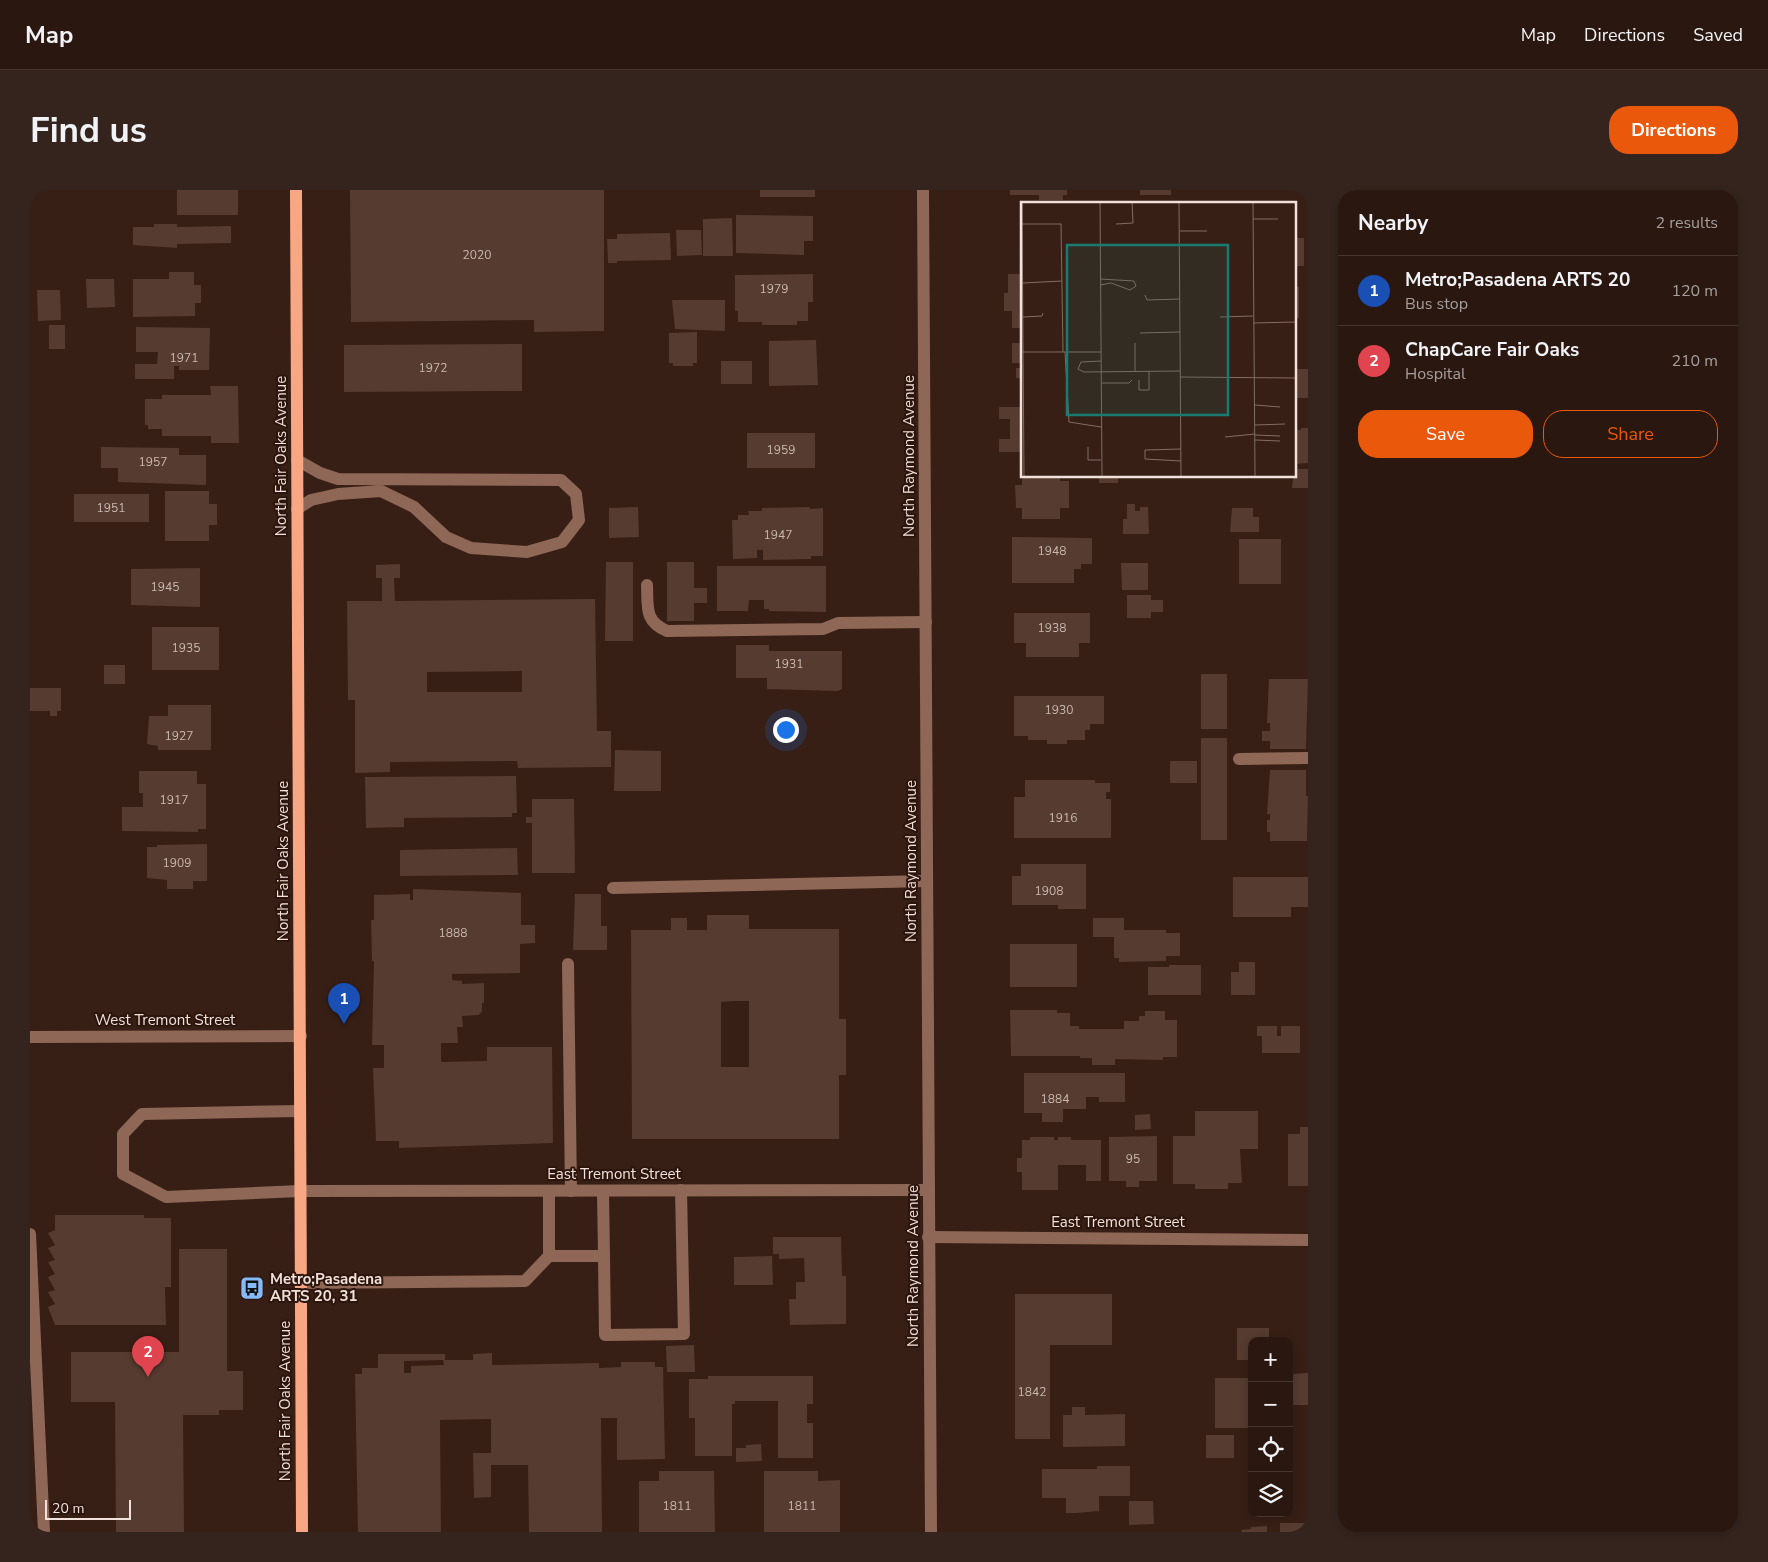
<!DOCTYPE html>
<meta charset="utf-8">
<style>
body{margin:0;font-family:"Nunito Sans",sans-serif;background:#35241e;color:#f1f3f6}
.controls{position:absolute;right:15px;bottom:15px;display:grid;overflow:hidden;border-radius:10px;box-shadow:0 2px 8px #0003}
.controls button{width:45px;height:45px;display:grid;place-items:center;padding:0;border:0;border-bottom:1px solid #453630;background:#291710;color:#f1f3f6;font:25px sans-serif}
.scale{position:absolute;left:15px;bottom:12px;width:86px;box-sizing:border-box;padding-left:5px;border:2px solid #f1e1da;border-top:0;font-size:14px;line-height:18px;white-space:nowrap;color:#f1e1da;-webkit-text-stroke:4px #2c150c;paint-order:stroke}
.you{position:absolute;left:755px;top:539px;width:18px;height:18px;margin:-12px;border:4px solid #fff;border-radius:50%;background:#1a73e8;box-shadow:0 0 0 8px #1a73e833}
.badge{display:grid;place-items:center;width:32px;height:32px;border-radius:50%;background:#ea580c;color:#fff;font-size:16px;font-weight:700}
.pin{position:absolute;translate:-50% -41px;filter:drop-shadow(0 1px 2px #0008)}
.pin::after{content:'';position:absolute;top:26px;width:18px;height:15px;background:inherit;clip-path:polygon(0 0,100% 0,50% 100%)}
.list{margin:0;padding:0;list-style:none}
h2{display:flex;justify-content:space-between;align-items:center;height:65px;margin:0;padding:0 20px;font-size:21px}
h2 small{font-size:16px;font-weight:400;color:#a59f9f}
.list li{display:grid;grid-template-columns:32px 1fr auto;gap:15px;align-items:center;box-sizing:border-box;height:70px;padding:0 20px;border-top:1px solid #453630}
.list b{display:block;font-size:19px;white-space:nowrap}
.list p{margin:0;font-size:16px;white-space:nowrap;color:#a59f9f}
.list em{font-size:16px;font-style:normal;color:#a59f9f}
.actions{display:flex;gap:10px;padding:15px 20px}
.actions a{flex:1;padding:11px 0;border:1px solid #ea580c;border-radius:20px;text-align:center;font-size:18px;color:#ea580c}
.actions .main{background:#ea580c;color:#fff}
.icon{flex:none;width:28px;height:28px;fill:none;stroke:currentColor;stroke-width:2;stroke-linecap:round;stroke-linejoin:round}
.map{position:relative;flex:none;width:1278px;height:1342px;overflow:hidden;border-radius:20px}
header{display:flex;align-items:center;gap:30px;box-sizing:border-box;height:70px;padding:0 25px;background:#291710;border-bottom:1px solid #453630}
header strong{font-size:24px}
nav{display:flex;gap:28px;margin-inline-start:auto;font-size:18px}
.intro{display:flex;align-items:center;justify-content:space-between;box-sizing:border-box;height:120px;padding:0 30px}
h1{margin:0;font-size:35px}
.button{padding:12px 22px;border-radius:20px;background:#ea580c;color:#fff;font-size:18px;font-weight:700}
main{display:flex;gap:30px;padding:0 30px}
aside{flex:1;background:#291710;border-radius:20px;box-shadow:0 2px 8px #0003}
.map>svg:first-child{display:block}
.building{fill:#553b30;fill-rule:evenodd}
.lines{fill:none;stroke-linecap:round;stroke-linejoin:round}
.minor{stroke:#8e6756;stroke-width:12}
.major{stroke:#f8a785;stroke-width:12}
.labels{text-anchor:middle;stroke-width:4;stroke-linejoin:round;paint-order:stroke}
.number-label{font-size:12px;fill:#cab8b0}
.street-label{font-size:15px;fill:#f1e1da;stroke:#2c150c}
.poi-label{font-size:15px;font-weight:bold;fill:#f1e1da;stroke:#2c150c;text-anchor:start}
.inset-road{fill:none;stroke:#816d64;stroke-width:1}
.view{fill:#1a7b73;fill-opacity:0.15;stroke:#1a7b73;stroke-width:2.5}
.inset-edge{fill:none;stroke:#f1e1da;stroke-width:2.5}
</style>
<header>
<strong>Map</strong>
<nav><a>Map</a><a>Directions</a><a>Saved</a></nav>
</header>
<div class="intro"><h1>Find us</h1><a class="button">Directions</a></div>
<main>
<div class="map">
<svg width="1278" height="1342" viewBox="0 0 1278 1342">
<rect width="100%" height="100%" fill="#371f15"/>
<g class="building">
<rect x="147" y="0" width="61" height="25"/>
<polygon points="320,0 574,0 574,141 504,142 504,130 321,132"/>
<rect x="730" y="0" width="55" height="7"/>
<polygon points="980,0 1037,0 1037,5 1033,5 1033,10 1009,10 1009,5 980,5"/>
<rect x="1110" y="0" width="31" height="5"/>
<polygon points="706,25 783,26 783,51 774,51 774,65 706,63"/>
<polygon points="702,28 703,66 673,66 673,29"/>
<polygon points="124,34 147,34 147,37 201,36 201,53 147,54 147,58 103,55 103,37 124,37"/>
<polygon points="646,40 671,40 672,65 647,66"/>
<polygon points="640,43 641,70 587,71 587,73 578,73 577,49 587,49 587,44"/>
<rect x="1264" y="48" width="10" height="28"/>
<polygon points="139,82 164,82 164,95 171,95 171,113 165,113 165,126 103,127 103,89 139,89"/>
<polygon points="783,84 783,112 778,112 778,131 767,131 767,135 732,135 732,132 708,132 708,121 705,121 705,85"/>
<polygon points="978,84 992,84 992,138 982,138 982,121 974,121 974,103 978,103"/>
<polygon points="56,89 84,89 85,117 57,118"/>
<rect x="1264" y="97" width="5" height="31"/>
<polygon points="7,100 30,100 31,130 8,131"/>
<polygon points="642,110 695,110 695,141 645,139"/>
<rect x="19" y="135" width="16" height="24"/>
<polygon points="106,137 180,138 179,180 149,180 149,176 144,176 144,189 105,189 105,174 127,174 128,162 106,162"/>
<polygon points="667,142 667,173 663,173 663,176 643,176 643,173 639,173 639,143"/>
<polygon points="786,150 788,195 739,196 739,151"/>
<polygon points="982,153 992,153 992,197 990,197 990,188 986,188 986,178 990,178 990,173 982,173"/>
<polygon points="492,154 492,201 314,202 314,155"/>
<rect x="691" y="171" width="31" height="23"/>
<rect x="1264" y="179" width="14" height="29"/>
<polygon points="180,196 208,196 209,253 181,253 181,246 132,246 132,239 118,239 118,235 115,235 115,209 132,209 132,205 181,205"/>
<polygon points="969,217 992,217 992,262 969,262 969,249 980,249 980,229 969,229"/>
<polygon points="1271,238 1278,238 1278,273 1264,274 1264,240 1271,240"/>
<rect x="717" y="243" width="68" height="35"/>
<polygon points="71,257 149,258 149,265 176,265 176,295 88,292 88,278 71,278"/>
<polygon points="1264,279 1278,279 1278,298 1262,298"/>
<polygon points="992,286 1030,286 1030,291 1039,291 1039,318 1030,318 1030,329 992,329 992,318 986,318 985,295 992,295"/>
<rect x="1069" y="286" width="19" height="7"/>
<polygon points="135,301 179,301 179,314 187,314 187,335 179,335 179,351 135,351"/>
<rect x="44" y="304" width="75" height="28"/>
<polygon points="1097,314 1105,314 1105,321 1110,321 1110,317 1118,317 1119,344 1093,344 1093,329 1097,329"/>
<polygon points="608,317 609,347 579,348 579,318"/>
<polygon points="780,317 780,319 793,318 793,366 781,366 781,369 733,370 733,360 727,360 727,368 703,369 702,330 708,330 708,325 719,325 718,321 732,321 732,318"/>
<polygon points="1202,318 1223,318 1223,327 1229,327 1229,342 1200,342"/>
<polygon points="982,347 1062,348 1062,374 1051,374 1051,379 1044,379 1044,393 982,393"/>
<rect x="1209" y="349" width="42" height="45"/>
<polygon points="576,372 603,372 603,451 575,451"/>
<polygon points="637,372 664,372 664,398 677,398 677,413 664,413 664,431 637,431"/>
<polygon points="1091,373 1118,373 1118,400 1092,400"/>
<path d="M 370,374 L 370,388 L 364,388 L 365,411 L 565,409 L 567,541 L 581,541 L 581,577 L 488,578 L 487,571 L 360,572 L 360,582 L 325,583 L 325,510 L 318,510 L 317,411 L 352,411 L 352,388 L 346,388 L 346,375 ZM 492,481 L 492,502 L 397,502 L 397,482 Z"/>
<polygon points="687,376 796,376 796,422 739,421 739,419 734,419 734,410 719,410 718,421 687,421"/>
<polygon points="170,378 170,417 101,415 101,379"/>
<polygon points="1097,405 1121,405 1121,410 1133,410 1133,422 1121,422 1121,428 1097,428"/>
<polygon points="984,423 1060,423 1060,453 1049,453 1049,467 996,467 996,453 984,453"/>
<rect x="122" y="437" width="67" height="43"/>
<polygon points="706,455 739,455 739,461 812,461 812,499 808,501 737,499 737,488 706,488"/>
<rect x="74" y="475" width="21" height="19"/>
<rect x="1171" y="484" width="26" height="55"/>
<polygon points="1239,489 1278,489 1276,559 1240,559 1240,551 1232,551 1232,541 1240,541 1240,533 1237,533"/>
<polygon points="0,498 31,498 31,521 27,521 27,526 20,526 20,521 0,521"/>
<polygon points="984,506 1074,506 1074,534 1060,534 1060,540 1055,540 1055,550 1037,550 1037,554 1017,554 1017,550 998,550 998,546 984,546"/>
<polygon points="138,515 181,515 181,560 128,560 128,556 117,554 119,526 138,526"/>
<rect x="1171" y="548" width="26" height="102"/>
<polygon points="585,560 631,561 631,601 584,601"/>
<rect x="1140" y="571" width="27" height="22"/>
<polygon points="1240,580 1276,580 1276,606 1278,606 1277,651 1240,651 1240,642 1237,642 1237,630 1240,630 1240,624 1237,624"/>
<polygon points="109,581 167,581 167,594 176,594 176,639 168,639 168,642 92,641 92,617 113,617 113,603 109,603"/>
<polygon points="486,586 487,623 482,623 482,627 374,628 374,637 336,638 335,587"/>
<polygon points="995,590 1065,590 1065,593 1080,593 1080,602 1076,602 1076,609 1081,609 1081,648 984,648 984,607 995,607"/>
<polygon points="502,609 544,609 545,683 502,683 502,633 496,633 496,627 502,627"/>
<polygon points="177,654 177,691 163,691 163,699 137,699 137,690 117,688 117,657 127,657 127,655"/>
<polygon points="487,658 488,685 370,686 370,660"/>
<polygon points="991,674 1056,674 1056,719 1028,719 1028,715 982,715 982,686 991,686"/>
<polygon points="1203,687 1278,687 1278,717 1261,717 1261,727 1203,727"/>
<polygon points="383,699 491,703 491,735 505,735 505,753 490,754 490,783 422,784 422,790 432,791 432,794 454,793 454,813 452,813 452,821 449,825 432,826 433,837 427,837 428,853 411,853 411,872 457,871 457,857 522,857 523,953 369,958 369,951 346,951 343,878 354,878 354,855 342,855 344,771 342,771 341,730 344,730 344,705 380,704 380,710 383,710"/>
<polygon points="545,704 571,704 571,736 577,736 577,760 543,760"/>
<path d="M 677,725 L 719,725 L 719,739 L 809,739 L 809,829 L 816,829 L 816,885 L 809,885 L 809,949 L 602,949 L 601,740 L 641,740 L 641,728 L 657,728 L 657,740 L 677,740 ZM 703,811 L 719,811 L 719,877 L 691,877 L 691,812 Z"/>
<polygon points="1063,728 1094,728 1094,740 1136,740 1136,743 1150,743 1150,766 1136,766 1136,771 1089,772 1089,768 1084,768 1084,747 1063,747"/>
<rect x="980" y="754" width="67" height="43"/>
<polygon points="1209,772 1225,772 1225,805 1201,805 1201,782 1209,782"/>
<polygon points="1139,775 1171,775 1171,805 1118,805 1118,777 1139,777"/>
<polygon points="980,820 1027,820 1027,823 1040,823 1040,836 1049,836 1049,839 1094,839 1094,831 1109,831 1109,826 1115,826 1115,821 1135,821 1135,830 1147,830 1147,867 1133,867 1133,870 1085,869 1085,875 1062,875 1062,868 1050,868 1050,866 981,866"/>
<polygon points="1227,836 1247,836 1247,846 1251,846 1251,836 1270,836 1270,863 1232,863 1232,846 1227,846"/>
<polygon points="994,883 1095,883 1095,912 1069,912 1069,907 1056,907 1056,919 1033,919 1033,932 1012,932 1012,923 994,923"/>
<polygon points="1165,921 1228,921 1228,959 1210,959 1212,993 1198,993 1198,999 1165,999 1165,994 1143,994 1143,946 1165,946"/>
<polygon points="1120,924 1121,939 1105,940 1105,925"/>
<polygon points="1270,937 1278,937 1278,996 1258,996 1258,944 1270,944"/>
<polygon points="1127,946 1127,991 1109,991 1109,997 1096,997 1096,991 1079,991 1079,947"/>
<polygon points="1000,947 1024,947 1024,950 1028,950 1028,947 1041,947 1041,950 1071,950 1071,991 1056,991 1056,975 1028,975 1028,1000 992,1000 992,982 987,982 987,968 992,968 992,950 1000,950"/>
<polygon points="25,1025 114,1025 114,1028 141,1028 141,1097 135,1097 136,1135 25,1135 18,1117 25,1114 18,1102 25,1100 18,1087 25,1084 18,1072 25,1070 18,1058 25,1055 18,1043 25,1040"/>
<polygon points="743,1047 811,1047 812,1086 816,1086 816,1134 760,1135 759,1109 766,1109 766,1092 775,1092 774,1068 749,1069 749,1064 743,1064"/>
<polygon points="149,1059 197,1059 197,1181 213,1181 213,1220 189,1220 189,1225 153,1225 154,1342 86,1342 85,1212 41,1212 41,1162 149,1162"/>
<polygon points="742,1066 743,1095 704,1095 704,1067"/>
<polygon points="985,1104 1082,1104 1082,1155 1020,1155 1020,1249 985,1249"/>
<polygon points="1207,1138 1239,1138 1239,1151 1222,1151 1222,1170 1207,1170"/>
<polygon points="664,1155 665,1182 637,1182 636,1156"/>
<path d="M 462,1163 L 462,1175 L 569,1173 L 569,1178 L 591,1177 L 591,1172 L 625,1172 L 625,1177 L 633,1177 L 635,1269 L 587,1270 L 587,1228 L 571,1228 L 572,1342 L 499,1342 L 498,1275 L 461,1275 L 461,1307 L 444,1308 L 443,1263 L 461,1263 L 461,1229 L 410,1230 L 411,1342 L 328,1342 L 325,1184 L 332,1184 L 332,1178 L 348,1178 L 348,1164 L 415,1164 L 415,1170 L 443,1170 L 443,1164 ZM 413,1170 L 414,1175 L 381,1176 L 381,1183 L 374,1183 L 374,1171 Z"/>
<polygon points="1278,1183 1278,1215 1262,1215 1262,1184"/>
<polygon points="678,1186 783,1186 783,1214 777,1214 777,1233 783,1233 783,1268 748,1268 748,1211 705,1211 705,1214 702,1214 702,1266 665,1266 665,1228 659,1228 659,1189 678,1189"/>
<rect x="1185" y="1188" width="37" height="50"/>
<polygon points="1042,1217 1055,1217 1055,1225 1095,1224 1095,1256 1033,1257 1033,1225 1042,1225"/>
<rect x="1176" y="1245" width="28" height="23"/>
<polygon points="731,1254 732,1271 706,1272 706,1258 716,1258 716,1255"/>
<polygon points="1067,1276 1100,1276 1100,1306 1069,1306 1069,1321 1046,1323 1036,1323 1036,1308 1012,1308 1012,1279 1067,1279"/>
<polygon points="629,1281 684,1281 685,1342 609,1342 609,1291 629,1291"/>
<polygon points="734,1281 788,1281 788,1291 810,1290 810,1342 734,1342"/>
<polygon points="1099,1311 1123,1311 1124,1334 1099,1335"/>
<rect x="1250" y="1333" width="28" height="9"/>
<polygon points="1237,1336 1237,1342 1212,1342 1211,1340 1221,1339 1221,1337"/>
</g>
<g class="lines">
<g class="minor">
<polyline points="893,0 901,1342"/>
<polyline points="267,270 290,283 308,289 531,290 546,304 549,330 532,352 497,362 441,358 416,347 384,317 351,301 308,304 281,310 267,319"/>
<path d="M 617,395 C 618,417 614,431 637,441 L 793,439 L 808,433 L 896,432"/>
<polyline points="1209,569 1278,568"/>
<polyline points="583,698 897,691"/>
<polyline points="538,774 541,1001"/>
<polyline points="0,847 271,846"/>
<polyline points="270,921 112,924 93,944 93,984 136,1007 270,1001 899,1000"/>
<polyline points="519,1001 519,1066 574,1066 573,1001"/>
<polyline points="0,1044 14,1342"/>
<polyline points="898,1047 1278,1050"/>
<polyline points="574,1066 575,1145 654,1144 651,1000"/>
<polyline points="270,1093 495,1091 519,1066"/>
</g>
<polyline class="major" points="266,0 272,1342"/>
</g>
<defs>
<g id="bus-square" transform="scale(1.25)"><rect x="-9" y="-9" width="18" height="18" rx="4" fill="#86bbfb" stroke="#2c150c"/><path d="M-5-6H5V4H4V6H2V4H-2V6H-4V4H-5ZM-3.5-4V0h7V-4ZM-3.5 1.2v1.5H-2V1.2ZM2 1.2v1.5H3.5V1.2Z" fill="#111"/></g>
</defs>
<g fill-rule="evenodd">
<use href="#bus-square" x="222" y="1098"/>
</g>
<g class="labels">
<g class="number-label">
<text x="447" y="69">2020</text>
<text x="744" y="103">1979</text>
<text x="154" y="172">1971</text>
<text x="403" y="182">1972</text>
<text x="751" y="264">1959</text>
<text x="123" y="276">1957</text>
<text x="81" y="322">1951</text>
<text x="748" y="349">1947</text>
<text x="1022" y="365">1948</text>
<text x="135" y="401">1945</text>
<text x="1022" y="442">1938</text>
<text x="156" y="462">1935</text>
<text x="759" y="478">1931</text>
<text x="1029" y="524">1930</text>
<text x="149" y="550">1927</text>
<text x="144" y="614">1917</text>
<text x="1033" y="632">1916</text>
<text x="147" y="677">1909</text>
<text x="1019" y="705">1908</text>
<text x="423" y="747">1888</text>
<text x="1025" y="913">1884</text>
<text x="1103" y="973">95</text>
<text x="1002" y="1206">1842</text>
<text x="647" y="1320">1811</text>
<text x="772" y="1320">1811</text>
</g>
<g class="street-label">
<text transform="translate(251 266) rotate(-90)" y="5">North Fair Oaks Avenue</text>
<text transform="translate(879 266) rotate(-90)" y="5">North Raymond Avenue</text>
<text transform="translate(253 671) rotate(-90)" y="5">North Fair Oaks Avenue</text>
<text transform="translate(881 671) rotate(-90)" y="5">North Raymond Avenue</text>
<text x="135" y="835">West Tremont Street</text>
<text x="584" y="989">East Tremont Street</text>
<text x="1088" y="1037">East Tremont Street</text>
<text transform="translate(883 1076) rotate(-90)" y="5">North Raymond Avenue</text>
<text transform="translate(255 1211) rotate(-90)" y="5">North Fair Oaks Avenue</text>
</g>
<g class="poi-label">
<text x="240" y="1094">Metro;Pasadena<tspan x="240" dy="17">ARTS 20, 31</tspan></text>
</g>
</g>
<g transform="translate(991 12)">
<rect width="275" height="275" fill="#371f15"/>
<path class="inset-road" d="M 1,0 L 3,275M 79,0 L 81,275M 158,0 L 160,275M 232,0 L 234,275M 232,17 L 257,17M 0,22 L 40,22 L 42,150M 95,22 L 112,21 L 111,0M 159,29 L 186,29M 79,77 L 113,79 L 115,84 L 109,88 L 90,81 L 79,83M 2,81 L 41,79M 124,93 L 126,98 L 159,97M 2,115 L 21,114 L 22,111M 199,115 L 232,114M 232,121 L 275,120M 119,131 L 159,130M 114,141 L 114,169M 0,150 L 80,150M 44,150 L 48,220 L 80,225M 80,159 L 60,160 L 57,167 L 63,170 L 159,169M 159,175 L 275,176M 118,178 L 118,188 L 128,188 L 128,169M 80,181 L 108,181 L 111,178M 234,203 L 259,205M 234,223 L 264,222M 234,233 L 259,234M 204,235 L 234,232M 234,238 L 259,239M 67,245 L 67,258 L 80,258M 160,247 L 124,248 L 124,257 L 160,259"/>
<path class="view" d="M 46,43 L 207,43 L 207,213 L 46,213 Z"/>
<rect width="275" height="275" class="inset-edge"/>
</g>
</svg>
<div class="controls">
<button>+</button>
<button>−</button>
<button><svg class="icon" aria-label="locate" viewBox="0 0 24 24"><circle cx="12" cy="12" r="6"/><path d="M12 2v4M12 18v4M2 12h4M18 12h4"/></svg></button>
<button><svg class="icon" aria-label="layers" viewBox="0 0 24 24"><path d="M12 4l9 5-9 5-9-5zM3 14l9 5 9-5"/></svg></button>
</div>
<div class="scale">20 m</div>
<div class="you"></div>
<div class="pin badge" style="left:314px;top:834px;background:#1a4fb4">1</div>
<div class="pin badge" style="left:118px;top:1187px;background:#e0444e">2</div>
</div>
<aside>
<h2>Nearby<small>2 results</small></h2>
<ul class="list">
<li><span class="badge" style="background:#1a4fb4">1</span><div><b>Metro;Pasadena ARTS 20</b><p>Bus stop</p></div><em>120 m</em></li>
<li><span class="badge" style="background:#e0444e">2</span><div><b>ChapCare Fair Oaks</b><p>Hospital</p></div><em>210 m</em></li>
</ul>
<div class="actions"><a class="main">Save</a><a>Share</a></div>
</aside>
</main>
